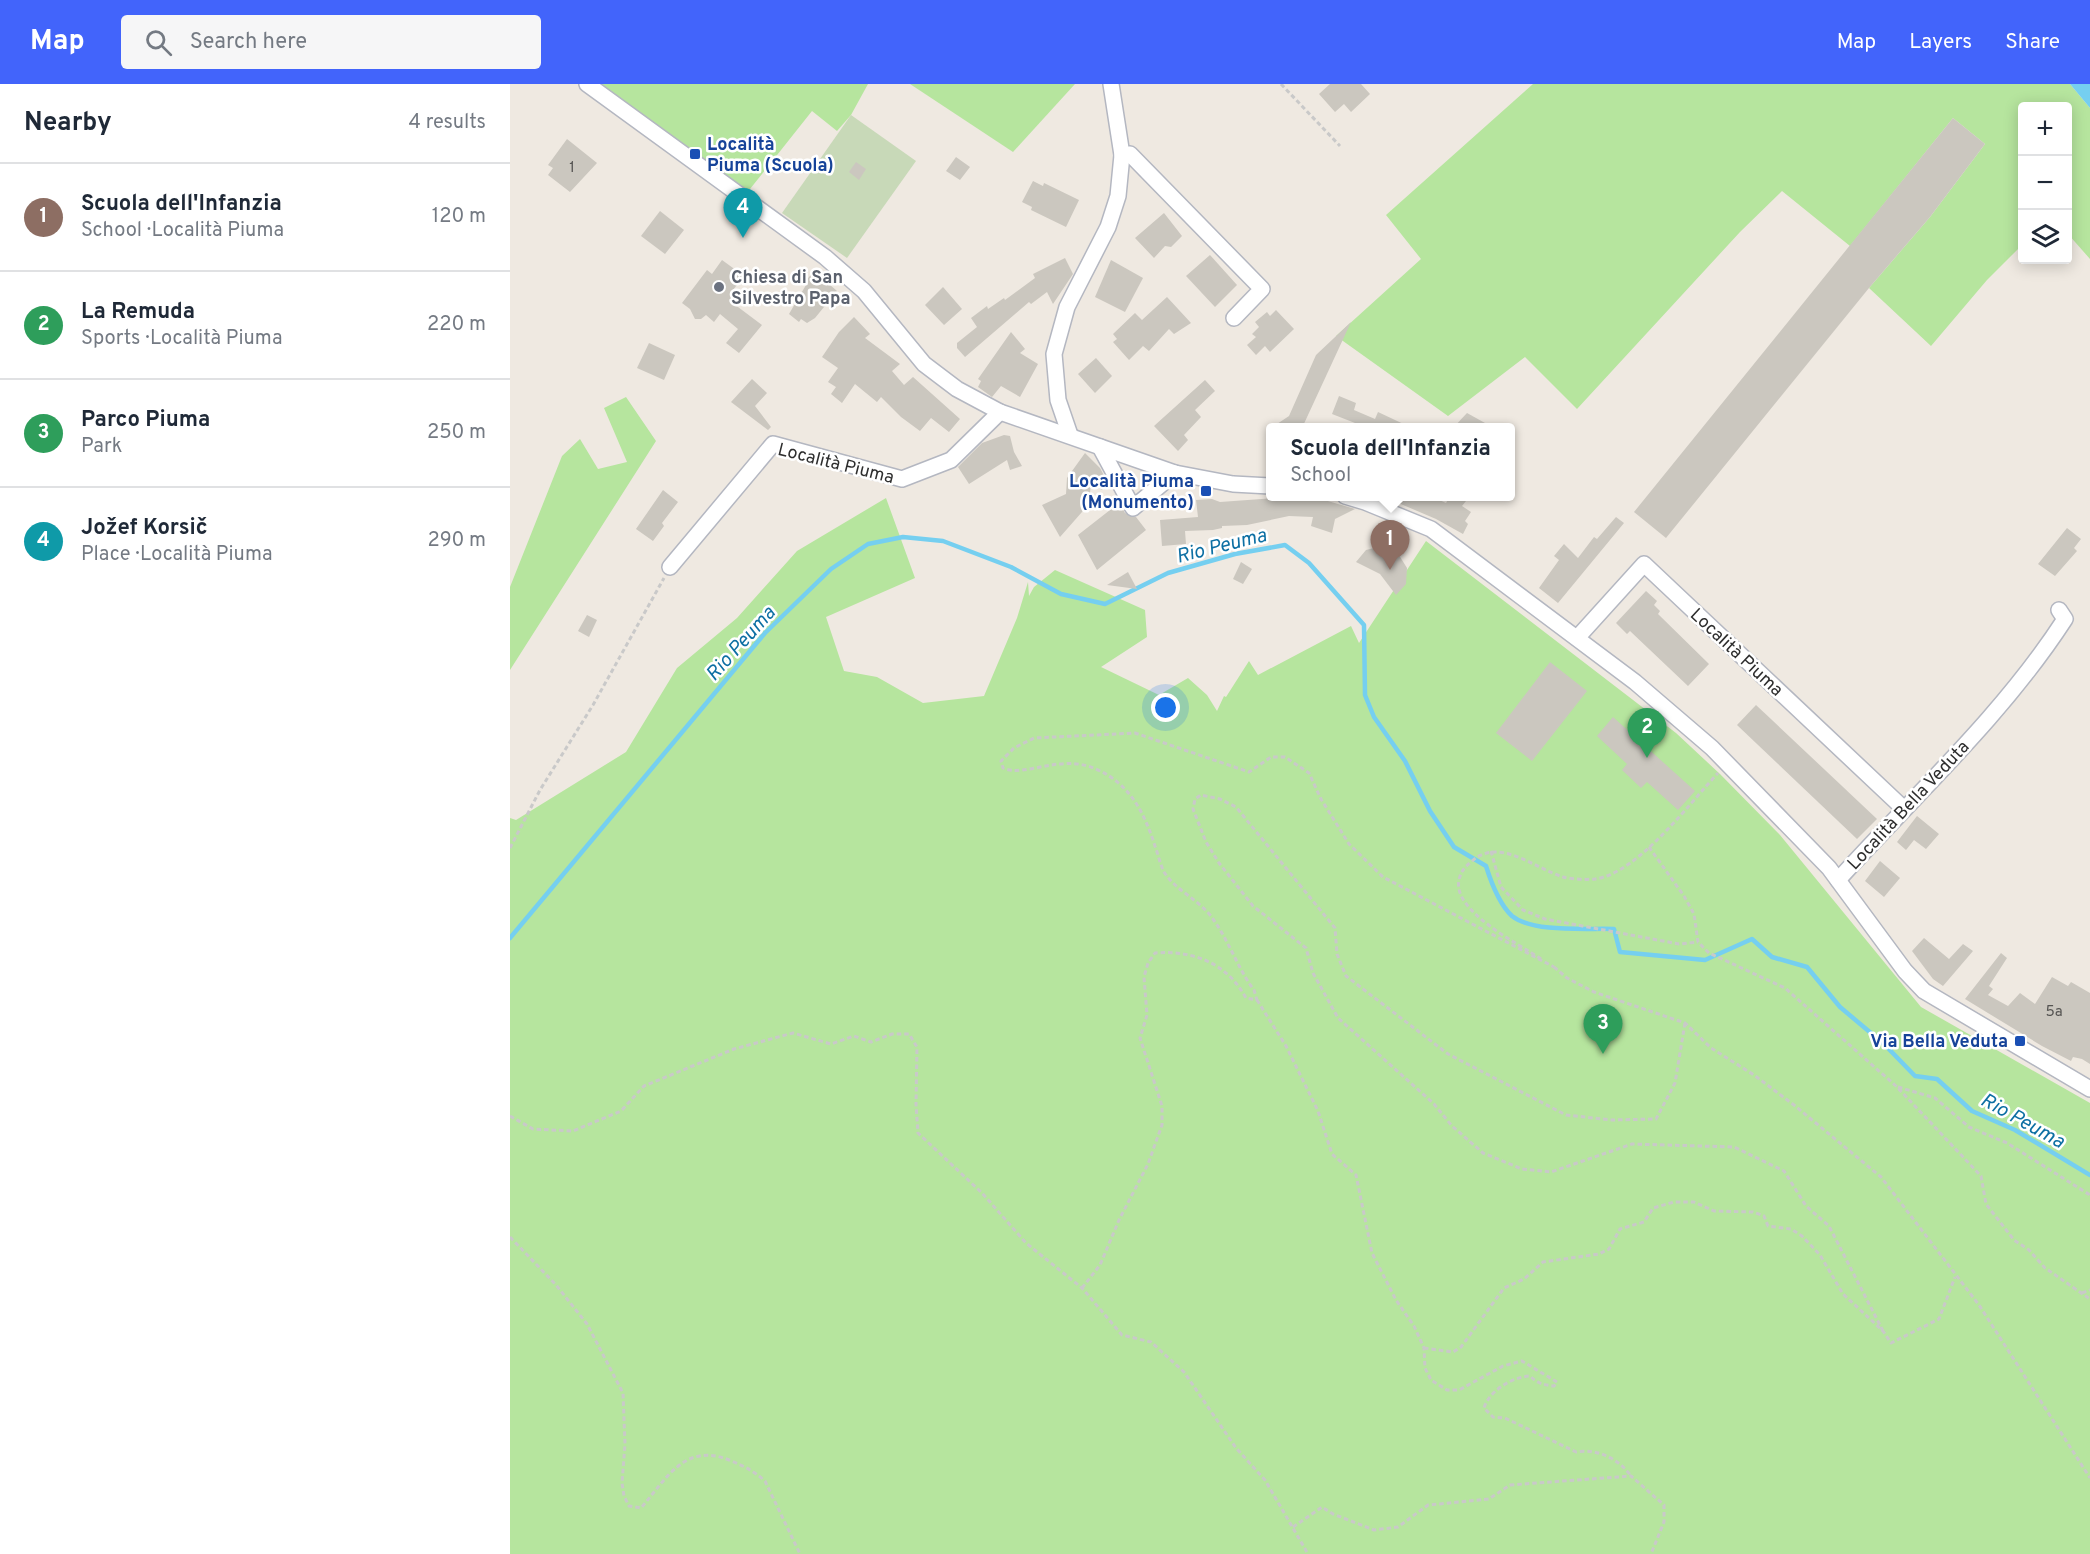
<!DOCTYPE html>
<meta charset="utf-8">
<style>
body{margin:0;font-family:Overpass,sans-serif;background:#f6f6f7;color:#1f2937}
.controls{position:absolute;right:18px;top:18px;display:grid;overflow:hidden;border-radius:6px;box-shadow:0 3px 15px #0003}
.controls button{width:54px;height:54px;display:grid;place-items:center;padding:0;border:0;border-bottom:2px solid #e0e1e3;background:#fff;color:#1f2937;font:30px sans-serif}
.you{position:absolute;left:656px;top:624px;width:21px;height:21px;margin:-15px;border:4px solid #fff;border-radius:50%;background:#1a73e8;box-shadow:0 0 0 9px #1a73e833}
.badge{display:grid;place-items:center;width:39px;height:39px;border-radius:50%;background:#4264fb;color:#fff;font-size:20px;font-weight:700}
.pin{position:absolute;translate:-50% -50px;filter:drop-shadow(0 2px 3px #0008)}
.pin::after{content:'';position:absolute;top:32px;width:21px;height:18px;background:inherit;clip-path:polygon(0 0,100% 0,50% 100%)}
.popup{position:absolute;left:756px;top:339px;width:249px;height:78px;box-sizing:border-box;display:grid;place-content:center;border-radius:6px;background:#fff;filter:drop-shadow(0 2px 4px #0005);font-size:20px;white-space:nowrap;color:#747a83}
.popup b{font-size:22px;color:#1f2937}
.popup::after{content:'';position:absolute;left:50%;top:100%;margin-left:-12px;border:12px solid transparent;border-top-color:#fff}
.list{margin:0;padding:0;list-style:none}
h2{display:flex;justify-content:space-between;align-items:center;height:78px;margin:0;padding:0 24px;font-size:26px}
h2 small{font-size:20px;font-weight:400;color:#747a83}
.list li{display:grid;grid-template-columns:39px 1fr auto;gap:18px;align-items:center;box-sizing:border-box;height:108px;padding:0 24px;border-top:2px solid #e0e1e3}
.list b{display:block;font-size:22px;white-space:nowrap}
.list p{margin:0;font-size:20px;white-space:nowrap;color:#747a83}
.list em{font-size:20px;font-style:normal;color:#747a83}
.icon{flex:none;width:33px;height:33px;fill:none;stroke:currentColor;stroke-width:2;stroke-linecap:round;stroke-linejoin:round}
.map{position:relative;flex:none;width:1580px;height:1470px;overflow:hidden}
header{display:flex;align-items:center;gap:36px;box-sizing:border-box;height:84px;padding:0 30px;background:#4264fb;color:#fff}
header strong{font-size:28px}
nav{display:flex;gap:33px;margin-inline-start:auto;font-size:21px}
.search{width:420px;height:54px;background:#f6f6f7;display:flex;align-items:center;gap:15px;box-sizing:border-box;padding:0 21px;border-radius:6px;color:#747a83;font-size:22px}
main{display:flex}
aside{flex:1;background:#fff}
.map>svg:first-child{display:block}
.green{fill:#b6e59e}
.cemetery{fill:#c8d9b8}
.water{fill:#75cff0}
.lines{fill:none;stroke-linecap:round;stroke-linejoin:round}
.stream{stroke:#75cff0;stroke-width:4.5}
.building{fill:#cbc7bf}
.minor-casing{stroke:#b4b7c1;stroke-width:18}
.path{stroke:#c9c9c9;stroke-width:3;stroke-dasharray:4.5 3;stroke-linecap:butt}
.minor{stroke:#fff;stroke-width:15}
.transit-dot{fill:#1a4fb4;stroke:#fff;stroke-width:2}
.worship-dot{fill:#6b7280;stroke:#fff;stroke-width:2}
.labels{text-anchor:middle;stroke-width:5;stroke-linejoin:round;paint-order:stroke}
.number-label{font-size:15px;fill:#555452}
.transit-label{font-size:18px;font-weight:bold;fill:#164399;stroke:#fff;text-anchor:end}
.worship-label{font-size:18px;font-weight:bold;fill:#5b616d;stroke:#fff;text-anchor:start}
.street-label{font-size:18px;fill:#2e2e2e;stroke:#fff}
.water-label{font-size:20px;font-style:italic;fill:#0d6fa3;stroke:#fff}
</style>
<header>
<strong>Map</strong>
<div class="search"><svg class="icon" aria-label="search" viewBox="0 0 24 24"><circle cx="10" cy="10" r="6"/><path d="M15 15l6 6"/></svg>Search here</div>
<nav><a>Map</a><a>Layers</a><a>Share</a></nav>
</header>
<main>
<aside>
<h2>Nearby<small>4 results</small></h2>
<ul class="list">
<li><span class="badge" style="background:#8d6e63">1</span><div><b>Scuola dell'Infanzia</b><p>School · Località Piuma</p></div><em>120 m</em></li>
<li><span class="badge" style="background:#2e9e5b">2</span><div><b>La Remuda</b><p>Sports · Località Piuma</p></div><em>220 m</em></li>
<li><span class="badge" style="background:#2e9e5b">3</span><div><b>Parco Piuma</b><p>Park</p></div><em>250 m</em></li>
<li><span class="badge" style="background:#0f9aa8">4</span><div><b>Jožef Korsič</b><p>Place · Località Piuma</p></div><em>290 m</em></li>
</ul>
</aside>
<div class="map">
<svg width="1580" height="1470" viewBox="0 0 1580 1470">
<rect width="100%" height="100%" fill="#efe9e1"/>
<g class="green">
<polygon points="77,0 358,0 341,31 327,47 302,27 240,105 231,111"/>
<polygon points="400,0 565,0 503,68"/>
<polygon points="1023,0 1560,0 1580,24 1580,175 1558,150 1558,22 1512,22 1512,161 1477,196 1421,262 1359,204 1420,133 1475,60 1443,34 1340,162 1272,107 1230,148 1067,325 1015,273 938,332 826,252 911,175 876,131"/>
<polygon points="116,313 146,357 0,586 0,503 52,372 70,355 88,385 117,378 94,324"/>
<polygon points="376,414 405,494 316,533 334,587 367,593 413,619 474,612 507,534 518,498 519,512 524,503 545,486 635,526 637,553 591,583 649,611 678,594 697,611 707,627 714,612 716,613 739,577 748,591 841,542 849,559 916,457 1166,649 1210,690 1270,751 1411,923 1580,1019 1580,1470 0,1470 0,734 6,736 116,668 167,584 227,534 287,467"/>
</g>
<polygon class="cemetery" points="341,31 406,77 337,174 272,129"/>
<polygon class="water" points="1560,0 1580,0 1580,24"/>
<g class="lines">
<path class="stream" d="M 0,854 L 255,549 L 321,485 L 358,460 L 393,453 L 433,457 L 501,483 L 551,510 L 595,520 L 658,489 L 725,470 L 775,461 L 799,479 L 854,541 L 855,611 L 864,633 L 895,677 L 920,727 L 944,763 L 976,782 C 981,798 989,820 1002,832 C 1023,849 1078,844 1104,845 L 1110,868 L 1195,876 L 1242,855 L 1262,873 L 1297,883 L 1330,923 L 1374,960 L 1405,992 L 1427,995 L 1462,1027 L 1505,1046 L 1580,1091"/>
</g>
<g class="building">
<polygon points="820,0 851,0 860,10 841,28 834,20 825,28 809,10"/>
<polygon points="1443,34 1475,60 1420,133 1359,204 1156,454 1124,428"/>
<polygon points="57,55 87,79 60,108 38,91 43,84 38,81"/>
<polygon points="446,73 460,83 450,96 436,87"/>
<polygon points="346,78 356,85 349,96 339,88"/>
<polygon points="523,97 533,102 534,99 569,116 556,143 521,126 522,123 512,118"/>
<polygon points="150,127 174,146 155,170 131,152"/>
<polygon points="654,129 672,152 661,163 655,162 644,174 625,154"/>
<polygon points="700,171 727,201 705,223 676,192"/>
<polygon points="555,174 563,190 543,220 537,208 521,220 519,218 455,273 447,264 447,259 467,243 461,234 477,222 478,225 494,214 495,216 525,194 523,190"/>
<polygon points="212,176 234,192 223,206 227,210 220,217 252,241 229,269 216,259 228,245 210,230 204,238 196,231 191,235 185,235 180,225 172,219 197,186 202,190"/>
<polygon points="601,176 633,194 615,228 585,213"/>
<polygon points="304,187 327,207 305,234 297,239 291,235 289,238 279,230 296,201 294,199"/>
<polygon points="433,203 452,225 434,241 415,221"/>
<polygon points="657,213 681,239 664,250 659,245 639,267 633,262 619,276 603,258 607,255 603,250 625,229 632,236"/>
<polygon points="766,226 784,245 760,268 755,262 746,271 737,261 746,253 742,250 749,243 745,238 757,228 760,232"/>
<polygon points="344,233 360,250 355,254 390,280 382,287 394,301 403,293 450,335 439,348 421,334 410,347 391,333 371,313 367,318 345,300 332,319 321,310 326,303 318,298 328,284 312,273 329,248"/>
<polygon points="841,238 792,344 761,344 779,332 806,271"/>
<polygon points="501,248 515,265 510,269 528,280 510,313 491,302 482,313 468,303 471,297 468,295"/>
<polygon points="139,259 165,271 154,296 127,284"/>
<polygon points="586,274 602,292 585,309 568,290"/>
<polygon points="242,295 257,309 245,322 261,343 258,346 221,318"/>
<polygon points="695,296 705,307 685,326 691,333 674,351 678,356 668,367 644,342"/>
<polygon points="829,312 846,319 844,326 865,335 868,328 902,344 843,344 845,339 822,330"/>
<polygon points="957,329 984,344 943,344"/>
<polygon points="494,351 500,352 504,368 512,382 500,386 497,376 459,400 448,383 472,359"/>
<polygon points="575,369 590,384 598,399 592,406 581,398 579,420 550,453 532,421 556,410 557,394"/>
<polygon points="153,406 168,418 152,439 154,442 143,457 126,445"/>
<polygon points="872,412 920,412 936,419 940,412 948,412 956,417 952,422 961,428 955,437 958,440 953,450 926,435"/>
<polygon points="781,413 811,415 845,425 825,435 822,449 801,442 803,433 779,432 737,441 712,442 712,444 703,446 675,447 676,460 652,462 650,436 688,433 686,416 702,415 710,418"/>
<polygon points="609,419 615,429 626,433 636,446 587,486 568,451"/>
<polygon points="1106,433 1114,439 1048,519 1029,504 1049,476 1044,472 1054,460 1068,474 1084,453 1087,455"/>
<polygon points="1557,444 1571,455 1564,464 1567,467 1545,492 1528,480"/>
<polygon points="872,462 887,468 897,484 896,500 886,511 870,490 846,478 856,466"/>
<polygon points="731,478 742,485 733,500 723,495"/>
<polygon points="618,488 627,505 597,501"/>
<polygon points="1136,507 1147,517 1144,521 1150,527 1148,530 1199,580 1178,602 1120,547 1117,550 1106,539"/>
<polygon points="77,531 87,536 79,553 68,547"/>
<polygon points="1040,578 1077,607 1022,677 986,649"/>
<polygon points="1246,621 1367,735 1347,755 1227,641"/>
<polygon points="1103,633 1185,707 1168,726 1137,698 1131,704 1112,686 1117,680 1087,652"/>
<polygon points="1407,732 1429,750 1416,765 1404,756 1396,766 1387,758"/>
<polygon points="1370,777 1390,794 1374,813 1355,797"/>
<polygon points="1414,854 1439,875 1453,860 1463,867 1433,902 1423,895 1402,867"/>
<polygon points="1491,869 1497,874 1479,902 1483,905 1478,911 1498,922 1510,909 1525,920 1542,893 1558,902 1561,898 1580,909 1580,980 1572,975 1563,973 1561,977 1532,962 1455,915"/>
</g>
<g class="lines">
<g class="minor-casing">
<g id="minor">
<polyline points="77,0 315,173 354,207 414,280 447,305 490,328 665,389 723,400 760,402"/>
<polyline points="612,71 620,70 752,205 724,234"/>
<polyline points="560,351 548,316 544,270 557,223 598,143 608,112 612,71 601,0"/>
<polyline points="590,363 623,424 665,389"/>
<polyline points="835,412 855,418 921,445 1125,598 1202,664 1319,784 1395,887 1414,907 1580,1005"/>
<polyline points="160,483 263,360 392,395 441,376 490,328"/>
<polyline points="1067,554 1134,480 1393,724"/>
<path d="M 1328,796 C 1405,711 1492,632 1555,535 L 1549,526"/>
</g>
</g>
<g class="path">
<polyline points="771,0 830,62"/>
<polyline points="1139,763 1174,812 1184,830 1188,858 1199,869 1275,904 1386,1002 1471,1092 1476,1120 1504,1156 1519,1166 1535,1184 1580,1215"/>
<polyline points="0,764 30,706 83,621 154,494"/>
<polyline points="981,767 991,803 1013,826 1035,835 1169,860 1188,858"/>
<path d="M 1031,875 C 1009,860 942,827 949,796 C 951,787 954,784 961,778 C 988,752 1024,784 1053,793 C 1061,795 1076,796 1085,795 C 1128,789 1179,720 1208,689"/>
<polyline points="1044,883 1057,894 1084,908 1175,939 1201,964 1244,991 1284,1021 1371,1093 1469,1221 1580,1394"/>
<path d="M 747,916 L 776,962 L 808,1027 L 822,1070 L 846,1091 L 862,1169 L 886,1216 L 904,1242 L 914,1264 L 915,1284 L 921,1296 L 937,1306 L 949,1306 L 993,1282 L 1012,1277 L 1047,1298 L 1044,1302 C 1033,1301 1027,1299 1020,1292 C 1002,1293 979,1307 974,1324 L 983,1333 L 995,1334 L 1066,1368 C 1087,1364 1109,1375 1121,1392"/>
<polyline points="1175,939 1165,999 1146,1035 1102,1036 1056,1031 938,970 836,892 827,870 825,844 726,723 710,715 691,711 685,715 683,725 696,758 709,779 743,822 796,864 803,889 828,934 924,1020 942,1042 973,1069 1012,1085 1041,1088 1122,1060 1224,1063 1274,1087 1296,1122 1319,1142 1373,1247"/>
<polyline points="1388,1003 1425,1014 1459,1043 1497,1059 1580,1111"/>
<polyline points="0,1032 23,1045 63,1047 111,1027 134,1002 224,965 283,949 321,960 344,952 361,958 382,950 399,950 407,963 406,1020 408,1049 472,1109 516,1159 572,1204 612,1251 641,1258 674,1288 726,1364 755,1396 798,1470"/>
<path d="M 0,1153 L 46,1201 L 77,1240 L 113,1309 L 115,1360 L 112,1399 L 114,1412 L 119,1422 L 131,1424 C 156,1395 175,1358 219,1376 C 232,1381 244,1387 255,1397 L 290,1470"/>
<path d="M 572,1204 L 590,1181 L 609,1136 L 638,1080 L 652,1041 L 652,1022 L 630,954 L 637,931 L 634,893 L 638,879 L 645,869 C 683,866 717,879 736,914 L 747,916 L 744,906 C 728,885 719,857 703,835 C 690,816 666,807 654,788 C 650,780 648,770 645,762 C 634,728 620,700 586,685 C 550,669 515,694 493,684 L 491,677 L 504,664 L 524,654 L 625,649 L 739,688 L 761,673 L 775,673 L 799,689 L 811,715 L 839,760 L 873,793 L 1044,883"/>
<polyline points="1572,1209 1580,1206"/>
<polyline points="914,1264 943,1268 951,1263 994,1204 1014,1195 1033,1178 1089,1170 1099,1165 1110,1145 1134,1138 1143,1124 1164,1118 1184,1118 1204,1127 1243,1128 1254,1132 1258,1142 1281,1145 1292,1152 1310,1171 1333,1210 1373,1247 1381,1259 1429,1235 1445,1193"/>
<polyline points="783,1443 812,1423 823,1430 864,1446 888,1443 918,1421 979,1415 1000,1401 1121,1392 1154,1421 1154,1438 1141,1470"/>
</g>
<use href="#minor" class="minor"/>
</g>
<g class="transit-dot">
<rect x="179" y="64" width="12" height="12" rx="3"/>
<rect x="690" y="401" width="12" height="12" rx="3"/>
<rect x="1504" y="951" width="12" height="12" rx="3"/>
</g>
<circle class="worship-dot" cx="209" cy="203" r="6"/>
<g class="labels">
<g class="number-label">
<text x="62" y="88">1</text>
<text x="1544" y="932">5a</text>
</g>
<g class="transit-label">
<text x="197" y="66" text-anchor="start">Località<tspan x="197" dy="21">Piuma (Scuola)</tspan></text>
<text x="684" y="403">Località Piuma<tspan x="684" dy="21">(Monumento)</tspan></text>
<text x="1498" y="963">Via Bella Veduta</text>
</g>
<g class="worship-label">
<text x="221" y="199">Chiesa di San<tspan x="221" dy="21">Silvestro Papa</tspan></text>
</g>
<g class="street-label">
<text transform="translate(326 379) rotate(14)" y="6">Località Piuma</text>
<text transform="translate(1227 568) rotate(43)" y="6">Località Piuma</text>
<text transform="translate(1398 721) rotate(-47)" y="6">Località Bella Veduta</text>
</g>
<g class="water-label">
<text transform="translate(711 461) rotate(-14)" y="7">Rio Peuma</text>
<text transform="translate(230 559) rotate(-48)" y="7">Rio Peuma</text>
<text transform="translate(1513 1036) rotate(29)" y="7">Rio Peuma</text>
</g>
</g>
</svg>
<div class="controls">
<button>+</button>
<button>−</button>
<button><svg class="icon" aria-label="layers" viewBox="0 0 24 24"><path d="M12 4l9 5-9 5-9-5zM3 14l9 5 9-5"/></svg></button>
</div>
<div class="you"></div>
<div class="pin badge" style="left:880px;top:486px;background:#8d6e63">1</div>
<div class="popup"><b>Scuola dell'Infanzia</b>School</div>
<div class="pin badge" style="left:1137px;top:674px;background:#2e9e5b">2</div>
<div class="pin badge" style="left:1093px;top:970px;background:#2e9e5b">3</div>
<div class="pin badge" style="left:233px;top:154px;background:#0f9aa8">4</div>
</div>
</main>
